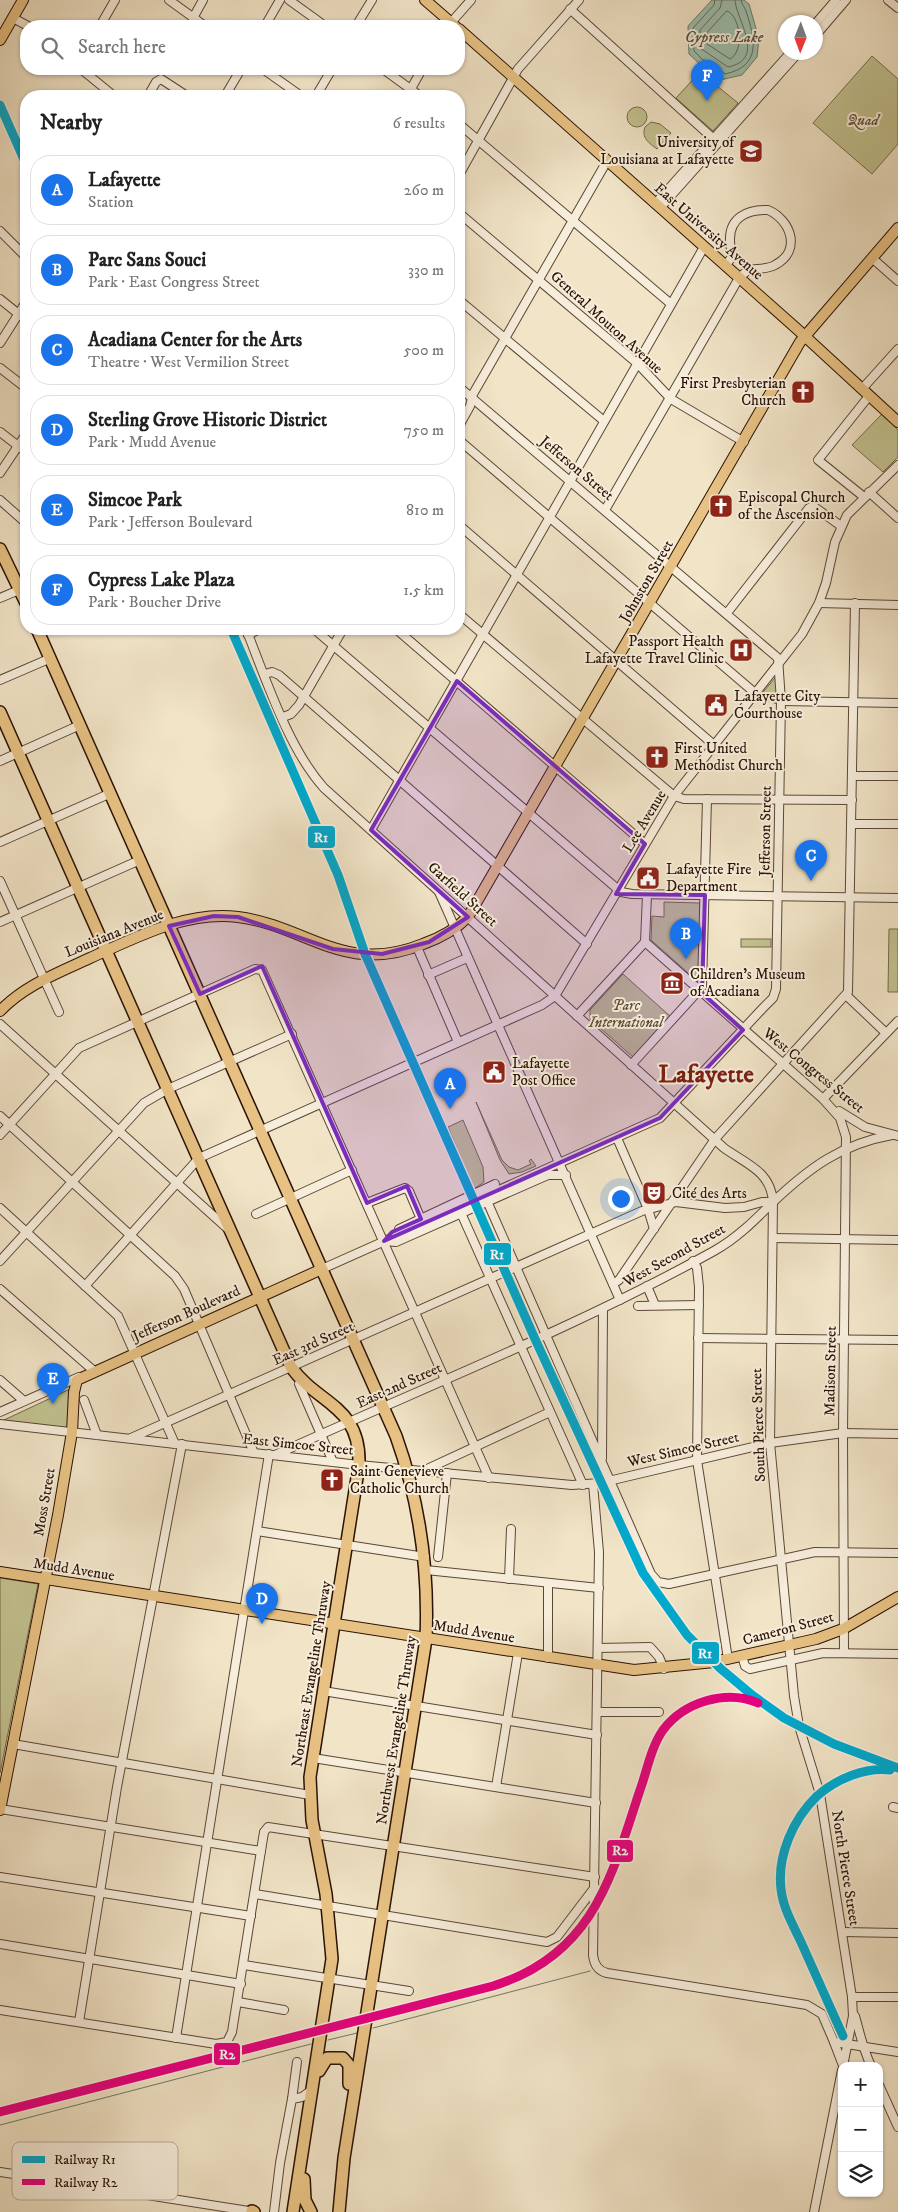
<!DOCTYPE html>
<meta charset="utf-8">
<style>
body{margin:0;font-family:"IM FELL DW Pica",serif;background:#f6f6f6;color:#222}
.controls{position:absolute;right:15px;bottom:15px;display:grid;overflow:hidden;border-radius:10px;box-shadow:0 1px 4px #0004}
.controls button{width:45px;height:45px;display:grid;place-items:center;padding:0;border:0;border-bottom:1px solid #e0e0e0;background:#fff;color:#222;font:25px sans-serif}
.compass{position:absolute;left:778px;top:15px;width:45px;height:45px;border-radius:50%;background:#fff;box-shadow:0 1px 4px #0004;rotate:181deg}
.you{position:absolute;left:620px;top:1198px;width:18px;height:18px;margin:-12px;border:4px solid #fff;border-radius:50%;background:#1a73e8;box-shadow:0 0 0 8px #1a73e833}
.badge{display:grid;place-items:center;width:32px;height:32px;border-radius:50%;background:#1a73e8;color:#fff;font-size:16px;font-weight:700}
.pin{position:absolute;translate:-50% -41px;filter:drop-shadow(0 1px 2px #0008)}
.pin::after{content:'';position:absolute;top:26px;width:18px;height:15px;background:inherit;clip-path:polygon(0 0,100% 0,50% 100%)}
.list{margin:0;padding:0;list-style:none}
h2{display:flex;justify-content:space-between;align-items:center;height:65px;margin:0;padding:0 20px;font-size:21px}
h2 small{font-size:16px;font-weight:400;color:#767676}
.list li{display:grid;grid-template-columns:32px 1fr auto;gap:15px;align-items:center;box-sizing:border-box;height:70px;margin:0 10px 10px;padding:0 10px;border:1px solid #e0e0e0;border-radius:20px}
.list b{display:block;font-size:19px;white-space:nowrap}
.list p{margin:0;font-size:16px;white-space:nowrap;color:#767676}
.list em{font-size:16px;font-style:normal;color:#767676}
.icon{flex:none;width:28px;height:28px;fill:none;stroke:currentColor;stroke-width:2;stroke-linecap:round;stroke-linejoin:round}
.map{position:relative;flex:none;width:898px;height:2212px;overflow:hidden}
.search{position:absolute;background:#fff;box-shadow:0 1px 4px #0004;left:20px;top:20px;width:445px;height:55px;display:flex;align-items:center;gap:12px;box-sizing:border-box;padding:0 18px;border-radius:20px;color:#767676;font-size:19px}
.panel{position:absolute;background:#fff;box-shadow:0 1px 4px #0004;left:20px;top:90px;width:445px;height:545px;border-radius:20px}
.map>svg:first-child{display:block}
.green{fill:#c2c290;stroke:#766a4a}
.water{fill:#9cbfae;stroke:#6e7a6a}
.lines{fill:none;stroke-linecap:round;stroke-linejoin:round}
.shore{stroke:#63685a;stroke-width:1}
.stream{stroke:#6e7a6a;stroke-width:1}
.minor-casing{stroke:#5c4636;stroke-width:10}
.major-casing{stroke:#2a1205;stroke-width:12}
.highway-casing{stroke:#2a1205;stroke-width:14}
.minor{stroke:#f6eddb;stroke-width:8}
.major{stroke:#e8c284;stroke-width:10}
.highway{stroke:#e8c284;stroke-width:11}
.rail{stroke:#2a1205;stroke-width:1;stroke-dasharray:9 9;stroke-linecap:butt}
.rail-1-casing{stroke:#f6eddb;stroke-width:12}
.rail-2-casing{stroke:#f6eddb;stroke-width:12}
.rail-1{stroke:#00a9ce;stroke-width:9}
.rail-2{stroke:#e5007d;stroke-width:9}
.marked{fill:#7b2cbf;fill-opacity:0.2;stroke:#7b2cbf;stroke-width:4;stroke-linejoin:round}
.labels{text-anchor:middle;stroke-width:4;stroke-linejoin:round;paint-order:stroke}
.park-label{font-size:15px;font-style:italic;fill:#5f5036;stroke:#f6eddb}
.poi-label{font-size:15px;fill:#2a1205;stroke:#f6eddb;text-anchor:start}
.street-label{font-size:15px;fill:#2a1205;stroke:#f6eddb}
.water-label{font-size:16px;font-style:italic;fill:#524f40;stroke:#f6eddb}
.town-label{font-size:25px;font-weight:bold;fill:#7a1f14;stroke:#f6eddb}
.key{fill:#f6eddb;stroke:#b9ab9b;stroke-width:1}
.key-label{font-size:14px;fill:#2a1205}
.line-badge{stroke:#f6eddb;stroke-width:2}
.badge-label{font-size:14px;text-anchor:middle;font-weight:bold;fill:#fff}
</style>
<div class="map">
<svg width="898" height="2212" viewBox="0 0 898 2212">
<rect width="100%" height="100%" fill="#f1e4c7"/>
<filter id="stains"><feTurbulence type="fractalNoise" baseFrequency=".004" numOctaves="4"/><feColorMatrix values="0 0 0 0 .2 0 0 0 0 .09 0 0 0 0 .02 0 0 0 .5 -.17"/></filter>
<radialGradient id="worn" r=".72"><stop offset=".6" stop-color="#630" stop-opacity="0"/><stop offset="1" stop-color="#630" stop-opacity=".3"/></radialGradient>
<g class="green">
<polygon points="872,56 898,79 898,144 872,174 813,123"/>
<polygon points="700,72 738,103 713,131 676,98"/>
<circle cx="637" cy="117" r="10"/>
<path d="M 651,122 L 660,124 L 671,133 L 657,149 C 649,143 641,138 645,127 Z"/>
<polygon points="882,414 898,430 898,457 883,472 852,445"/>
<polygon points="775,678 777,679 777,704 759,697"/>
<polygon points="664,902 700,903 699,979 696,980 651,940 652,916 664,917"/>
<polygon points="889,929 898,929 898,992 888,992"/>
<rect x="741" y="939" width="30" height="8"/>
<polygon points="623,974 671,1017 634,1058 590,1019 590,1010"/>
<polygon points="476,1102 502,1160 509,1167 518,1170 531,1164 529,1161 531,1159 536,1166 522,1172 509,1174 500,1160"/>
<polygon points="463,1120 483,1167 484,1182 474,1189 448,1127"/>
<polygon points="70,1389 69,1430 4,1420"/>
<polygon points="0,1578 38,1584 0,1773"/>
</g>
<polygon class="water" points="712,0 744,0 749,4 759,39 757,57 742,75 720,80 716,77 718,74 707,65 704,68 689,54 688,26"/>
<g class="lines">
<g class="shore">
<path d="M 715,0 L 714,5 L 693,28 L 694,51 L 703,60 L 711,61 L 725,74 C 762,66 755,39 746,11 C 744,6 742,5 741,0"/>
<path d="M 722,0 L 720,8 L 700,30 L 700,48 L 728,67 C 767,59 736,20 735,0"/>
<path d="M 727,11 C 740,15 745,51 730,59 L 707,44 L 707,33 Z"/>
</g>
<g class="stream">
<polyline points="373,2028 590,1971"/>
<polyline points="328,2040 357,2033"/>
<polyline points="0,2125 311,2044"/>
</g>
<g class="minor-casing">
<g id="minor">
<polyline points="169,0 205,26"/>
<polyline points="289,0 325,26"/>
<polyline points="888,0 898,8"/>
<polyline points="570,9 717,142"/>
<polyline points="13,18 28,26"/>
<polyline points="193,18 203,0"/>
<polyline points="816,23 836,0"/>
<polyline points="100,26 115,0"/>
<polyline points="265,26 280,0"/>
<polyline points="356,26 372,0"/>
<polyline points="448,26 471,0"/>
<polyline points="816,35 846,0"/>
<polyline points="81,69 114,96"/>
<polyline points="263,69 301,96"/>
<polyline points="383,69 420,96"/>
<polyline points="148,96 156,82 161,79 187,96"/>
<polyline points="225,96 241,69"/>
<polyline points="316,96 332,69"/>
<polyline points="407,96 422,69"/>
<polyline points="459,124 671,304"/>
<polyline points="459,175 518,69 579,0"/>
<polyline points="655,204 791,52"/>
<polyline points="660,208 799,52"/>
<polyline points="459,213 638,364 671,399 744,442"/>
<polyline points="0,231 26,257"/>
<polyline points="872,258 898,281"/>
<polyline points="0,299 26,320"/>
<polyline points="459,300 604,421"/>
<polyline points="0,343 26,302"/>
<polyline points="0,368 26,388"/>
<polyline points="862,389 898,349"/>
<polyline points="459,426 470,406 473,394 607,161"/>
<polyline points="0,432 26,452"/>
<polyline points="459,440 755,693"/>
<polyline points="0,473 26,434"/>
<polyline points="869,492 898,518"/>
<polyline points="864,497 818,460 869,396"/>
<polyline points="0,500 26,523"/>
<path d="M 605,510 L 739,278 L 748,270 C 757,268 766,270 775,265 C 802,251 791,220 768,210 C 747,209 729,218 730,241 C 730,247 732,252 732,257 L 725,266"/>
<polyline points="459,525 714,745"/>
<polyline points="0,598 26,587"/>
<polyline points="819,603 898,605"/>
<polyline points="727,613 809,508 813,506 841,526"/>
<polyline points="459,614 674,796 684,799 852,800"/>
<path d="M 246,629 C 266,679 288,748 324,788 L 724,1148 C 746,1164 771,1171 773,1202 L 770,1443 L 794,1696 L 799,1726 L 820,1794 L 852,1997 L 853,2016 L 843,2066"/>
<polyline points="314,629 621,892 632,894 898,898"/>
<polyline points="396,629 645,844"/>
<polyline points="248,635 259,629"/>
<polyline points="265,674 272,672 279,675 587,944"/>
<polyline points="0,680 51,658"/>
<polyline points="781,701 898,703"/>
<polyline points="283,717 291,714 299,705 343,629"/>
<polyline points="0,761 80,725"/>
<polyline points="852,776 898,776"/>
<polyline points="852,824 898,824"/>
<polyline points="371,830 704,247"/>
<polyline points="0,842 111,793"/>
<polyline points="0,881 59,1012"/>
<polyline points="439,892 620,1300"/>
<polyline points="0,922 140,860"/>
<polyline points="645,942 823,1099 840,1118 846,1137 843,1433 844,1652"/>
<polyline points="417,947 458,1042"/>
<polyline points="428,975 467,958"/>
<polyline points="847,996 886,1033"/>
<polyline points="577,1016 645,942 647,895"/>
<polyline points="0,1024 228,1229"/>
<polyline points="631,1065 702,987 707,799"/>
<polyline points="823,1099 898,1021"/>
<polyline points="839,1111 865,1127 898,1136"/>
<polyline points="0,1116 175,1276 184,1289 254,1453"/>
<polyline points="0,1135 79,1048 255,969 262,970 489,1478"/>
<polyline points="617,1138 648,1209 654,1229"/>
<path d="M 487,1201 C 542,1325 596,1450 651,1574 L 658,1582 L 669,1584 L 815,1552 L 898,1553"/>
<polyline points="367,1203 405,1188 409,1191 421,1219"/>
<polyline points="0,1208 118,1316 175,1444"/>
<polyline points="461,1213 583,1485"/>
<polyline points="256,1214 352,1170"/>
<polyline points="399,1229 495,1184"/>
<polyline points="773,1238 898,1240"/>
<polyline points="384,1241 396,1242 548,1175 566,1175"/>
<polyline points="0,1261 144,1103 168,1089 292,1034"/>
<polyline points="693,1261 697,1268 699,1287 697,1460 728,1659"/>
<polyline points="322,1269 660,1118 763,1008 773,998 776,989 781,701 778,658 459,387"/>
<polyline points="613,1284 619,1280 715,1139 848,992 855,603"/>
<polyline points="85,1286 199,1158 542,1005 555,996 674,796 802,634 819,603 826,583 835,542 847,515 898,465"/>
<polyline points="647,1286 655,1305"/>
<polyline points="0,1289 94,1371"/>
<polyline points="638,1306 699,1305"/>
<polyline points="698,1338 898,1340"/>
<polyline points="0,1380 24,1401"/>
<polyline points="299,1384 333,1462"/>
<polyline points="84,1400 97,1435"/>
<polyline points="0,1412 79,1377"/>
<polyline points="0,1424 359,1465 572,1485 600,1483 770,1443 843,1433 898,1434"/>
<polyline points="131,1438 642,1211 676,1202 725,1208 744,1207 762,1202 773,1202"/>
<path d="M 275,1455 C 422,1388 573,1329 714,1251 C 737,1238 754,1221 772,1203 C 809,1168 841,1144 892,1135"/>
<polyline points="602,1458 603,1309"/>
<polyline points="425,1470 550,1412"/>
<path d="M 593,1484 L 599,1552 L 593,1955 C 594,1964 598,1971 607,1973 L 807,2005 L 822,2014 L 834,2042 L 898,2052"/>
<polyline points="257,1531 425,1557"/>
<polyline points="438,1557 447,1473"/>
<polyline points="426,1570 599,1588"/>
<polyline points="509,1579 511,1529"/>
<polyline points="598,1648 650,1647 659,1657 664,1669"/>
<polyline points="742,1656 745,1666 750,1669 823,1653 898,1654"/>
<polyline points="548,1658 548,1584"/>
<polyline points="323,1691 597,1735"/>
<polyline points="597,1712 659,1712"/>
<polyline points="13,1744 310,1795"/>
<polyline points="313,1758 596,1803"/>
<polyline points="496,1787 518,1653"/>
<polyline points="893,1807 898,1808"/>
<polyline points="0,1809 261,1851"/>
<polyline points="0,1877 251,1916"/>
<polyline points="255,1894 547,1942 557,1937 595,1887"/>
<polyline points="842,1932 898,1933"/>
<polyline points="0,1944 241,1984"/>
<polyline points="244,1965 409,1991"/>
<polyline points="852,1997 898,1997"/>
<polyline points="238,2002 284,2010"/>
<polyline points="0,2010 216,2044 227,2042 232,2032 264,1832 268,1827 595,1877"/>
<path d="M 855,2016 C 860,2034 863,2049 871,2066"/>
<polyline points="79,2022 117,1787 182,1444"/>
<polyline points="176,2038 269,1454"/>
<polyline points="834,2042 842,2063"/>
<polyline points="879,2085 898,2127"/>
<polyline points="292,2099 297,2062"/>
<polyline points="0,2172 255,2212"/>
<polyline points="274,2212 280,2163 292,2099 302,2097 313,2089"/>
<polyline points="814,2212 842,2070"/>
</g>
</g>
<g class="major-casing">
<g id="major">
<polyline points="425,0 455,26"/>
<polyline points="459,29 797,329 898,422"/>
<polyline points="0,40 23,0"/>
<path d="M 0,1011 C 25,985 58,973 90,958 C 135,938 187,910 238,917 C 308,926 344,976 423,944 C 440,938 455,930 468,917 L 800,342 L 898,228"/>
<polyline points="0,1572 634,1670 714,1662 816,1639 843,1629 898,1597"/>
<polyline points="0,1810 58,1515 72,1432 74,1392 77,1380 322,1269"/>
</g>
</g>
<g class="highway-casing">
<g id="highway">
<polyline points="0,549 26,603"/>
<path d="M 37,629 L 396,1436 C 420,1503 429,1568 426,1639 L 344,2158 L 339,2212"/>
<path d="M 0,712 L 291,1367 C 318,1405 361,1405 359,1465 L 310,1777 L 312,1820 L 326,1894 L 332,1959 L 293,2212"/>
<polyline points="319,2071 327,2058 343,2058 349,2065 349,2084"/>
<polyline points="304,2179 305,2200 311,2212"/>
<polyline points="252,2211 254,2212"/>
</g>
</g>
<use href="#minor" class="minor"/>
<use href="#major" class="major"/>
<use href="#highway" class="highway"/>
<g class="rail">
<path d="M 843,2036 C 829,2005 815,1973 801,1942 C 793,1925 783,1908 781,1889 C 777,1856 793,1819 817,1796 C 839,1776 869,1768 898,1771"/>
<polyline points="0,2112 366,2019 518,1977 544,1962 561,1949 589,1916 606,1884 658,1740 674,1719 703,1703 731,1696 750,1700 784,1718"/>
</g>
<g class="rail-1-casing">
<g id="rail-1">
<polyline points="0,105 26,164"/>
<polyline points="231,629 338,875 365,954 535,1339 643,1573 687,1635 721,1669 752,1695 784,1718 834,1744 898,1768"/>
<path d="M 843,2036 C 829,2005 815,1973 801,1942 C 793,1925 783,1908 781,1889 C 777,1856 793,1819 817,1796 C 836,1779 865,1767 890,1770"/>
</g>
</g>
<g class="rail-2-casing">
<path id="rail-2" d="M 0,2112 L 493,1986 C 532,1974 566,1951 589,1916 C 613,1880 626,1832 640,1790 C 647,1771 651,1747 663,1730 C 684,1702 726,1689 758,1703"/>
</g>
<use href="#rail-1" class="rail-1"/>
<use href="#rail-2" class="rail-2"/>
</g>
<path class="marked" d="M 457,681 L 645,844 L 616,894 L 705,895 L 702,993 L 743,1030 L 660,1118 L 384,1241 L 392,1232 L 421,1219 L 407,1186 L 367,1203 L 262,966 L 200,994 L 169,926 L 214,916 L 238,917 L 333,949 L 382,954 L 429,942 L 468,917 L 371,830 Z"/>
<defs>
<g id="university-square" transform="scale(1.25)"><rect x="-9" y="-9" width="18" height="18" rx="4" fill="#8f2418" stroke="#f6eddb"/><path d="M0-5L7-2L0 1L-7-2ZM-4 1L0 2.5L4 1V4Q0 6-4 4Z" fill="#fff"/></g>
<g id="church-square" transform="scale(1.25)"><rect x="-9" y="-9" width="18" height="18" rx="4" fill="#8f2418" stroke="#f6eddb"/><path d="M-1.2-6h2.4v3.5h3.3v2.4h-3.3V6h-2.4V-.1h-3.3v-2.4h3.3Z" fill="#fff"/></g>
<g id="hospital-square" transform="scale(1.25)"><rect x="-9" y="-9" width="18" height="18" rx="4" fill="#8f2418" stroke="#f6eddb"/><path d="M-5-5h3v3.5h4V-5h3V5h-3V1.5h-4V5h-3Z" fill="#fff"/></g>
<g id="civic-square" transform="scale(1.25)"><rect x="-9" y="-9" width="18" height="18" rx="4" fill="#8f2418" stroke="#f6eddb"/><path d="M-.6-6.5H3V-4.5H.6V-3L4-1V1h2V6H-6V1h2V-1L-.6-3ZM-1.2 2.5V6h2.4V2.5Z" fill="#fff"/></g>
<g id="museum-square" transform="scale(1.25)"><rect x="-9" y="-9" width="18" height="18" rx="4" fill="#8f2418" stroke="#f6eddb"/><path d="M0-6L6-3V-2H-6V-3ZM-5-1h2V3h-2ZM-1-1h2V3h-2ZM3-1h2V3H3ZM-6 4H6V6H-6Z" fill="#fff"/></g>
<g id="theatre-square" transform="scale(1.25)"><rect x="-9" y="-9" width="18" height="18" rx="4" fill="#8f2418" stroke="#f6eddb"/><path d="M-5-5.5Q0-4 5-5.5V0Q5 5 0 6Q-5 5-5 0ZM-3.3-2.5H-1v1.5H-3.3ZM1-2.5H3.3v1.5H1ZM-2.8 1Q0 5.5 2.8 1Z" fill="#fff"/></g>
</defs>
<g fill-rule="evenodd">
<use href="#university-square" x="751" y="151"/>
<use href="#church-square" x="803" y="392"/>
<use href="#church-square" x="721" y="506"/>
<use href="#hospital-square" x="741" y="650"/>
<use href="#civic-square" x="716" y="705"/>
<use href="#church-square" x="657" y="757"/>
<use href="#civic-square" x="648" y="878"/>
<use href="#museum-square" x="672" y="983"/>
<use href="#civic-square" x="494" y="1072"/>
<use href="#theatre-square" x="654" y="1193"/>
<use href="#church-square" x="332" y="1480"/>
</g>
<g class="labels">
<g class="park-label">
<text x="863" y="125">Quad</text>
<text x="626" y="1010">Parc<tspan x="626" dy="17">International</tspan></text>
</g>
<g class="poi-label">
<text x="734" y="147" text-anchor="end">University of<tspan x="734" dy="17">Louisiana at Lafayette</tspan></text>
<text x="786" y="388" text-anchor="end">First Presbyterian<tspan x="786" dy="17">Church</tspan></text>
<text x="738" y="502">Episcopal Church<tspan x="738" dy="17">of the Ascension</tspan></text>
<text x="724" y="646" text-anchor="end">Passport Health<tspan x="724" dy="17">Lafayette Travel Clinic</tspan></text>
<text x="734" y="701">Lafayette City<tspan x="734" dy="17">Courthouse</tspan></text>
<text x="674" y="753">First United<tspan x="674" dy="17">Methodist Church</tspan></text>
<text x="666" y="874">Lafayette Fire<tspan x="666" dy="17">Department</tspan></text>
<text x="690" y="979">Children's Museum<tspan x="690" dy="17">of Acadiana</tspan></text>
<text x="512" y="1068">Lafayette<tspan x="512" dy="17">Post Office</tspan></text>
<text x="672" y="1198">Cité des Arts</text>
<text x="350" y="1476">Saint Genevieve<tspan x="350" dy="17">Catholic Church</tspan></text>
</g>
<g class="street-label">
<text transform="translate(709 231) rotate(41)" y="5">East University Avenue</text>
<text transform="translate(607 322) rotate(42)" y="5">General Mouton Avenue</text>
<text transform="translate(577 468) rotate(40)" y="5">Jefferson Street</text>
<text transform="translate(646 581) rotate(-60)" y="5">Johnston Street</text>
<text transform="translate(644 821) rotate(-59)" y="5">Lee Avenue</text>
<text transform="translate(765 831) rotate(-89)" y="5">Jefferson Street</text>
<text transform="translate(463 894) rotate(42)" y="5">Garfield Street</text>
<text transform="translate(114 933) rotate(-22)" y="5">Louisiana Avenue</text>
<text transform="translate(814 1070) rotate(39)" y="5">West Congress Street</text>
<text transform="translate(674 1255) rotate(-29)" y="5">West Second Street</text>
<text transform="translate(186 1313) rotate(-24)" y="5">Jefferson Boulevard</text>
<text transform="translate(313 1343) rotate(-24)" y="5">East 3rd Street</text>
<text transform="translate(830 1371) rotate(-89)" y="5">Madison Street</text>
<text transform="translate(399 1385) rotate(-24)" y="5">East 2nd Street</text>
<text transform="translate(758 1425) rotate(-92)" y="5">South Pierce Street</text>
<text transform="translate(298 1444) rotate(6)" y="5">East Simcoe Street</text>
<text transform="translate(683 1449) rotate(-13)" y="5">West Simcoe Street</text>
<text transform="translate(44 1502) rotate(-80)" y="5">Moss Street</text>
<text transform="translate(74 1569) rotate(9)" y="5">Mudd Avenue</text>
<text transform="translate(788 1628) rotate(-15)" y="5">Cameron Street</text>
<text transform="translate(474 1631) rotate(9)" y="5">Mudd Avenue</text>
<text transform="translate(311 1674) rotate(-81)" y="5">Northeast Evangeline Thruway</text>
<text transform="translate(396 1730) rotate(-81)" y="5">Northwest Evangeline Thruway</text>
<text transform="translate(846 1868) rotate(81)" y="5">North Pierce Street</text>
</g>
<g class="water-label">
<text x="724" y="42">Cypress Lake</text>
</g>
<g class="town-label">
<text x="706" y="1082">Lafayette</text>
</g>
</g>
<rect x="12" y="2142" width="166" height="58" rx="8" class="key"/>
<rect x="22" y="2156" width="23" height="7" fill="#00a9ce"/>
<rect x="22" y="2179" width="23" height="6" fill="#e5007d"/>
<g class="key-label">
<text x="54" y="2164">Railway R1</text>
<text x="54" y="2187">Railway R2</text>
</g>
<g class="line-badge">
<rect x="307" y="825" width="29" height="24" rx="5" fill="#00a9ce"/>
<rect x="483" y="1242" width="29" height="24" rx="5" fill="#00a9ce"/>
<rect x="691" y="1641" width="29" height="24" rx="5" fill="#00a9ce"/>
<rect x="606" y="1839" width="28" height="24" rx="5" fill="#e5007d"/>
<rect x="213" y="2042" width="28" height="24" rx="5" fill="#e5007d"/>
</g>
<g class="badge-label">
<text x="321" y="842">R1</text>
<text x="497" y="1259">R1</text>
<text x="705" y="1658">R1</text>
<text x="620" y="1855">R2</text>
<text x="227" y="2059">R2</text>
</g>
<rect width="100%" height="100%" filter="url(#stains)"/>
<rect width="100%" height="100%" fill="url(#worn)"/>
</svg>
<div class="controls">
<button>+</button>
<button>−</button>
<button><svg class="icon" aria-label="layers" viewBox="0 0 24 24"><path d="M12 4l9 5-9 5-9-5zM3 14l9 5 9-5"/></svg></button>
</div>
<svg class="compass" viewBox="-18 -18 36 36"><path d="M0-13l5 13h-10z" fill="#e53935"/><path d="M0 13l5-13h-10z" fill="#767676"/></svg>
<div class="you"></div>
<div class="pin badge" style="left:450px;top:1109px">A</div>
<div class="pin badge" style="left:686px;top:959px">B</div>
<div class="pin badge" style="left:811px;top:881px">C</div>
<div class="pin badge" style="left:262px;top:1624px">D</div>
<div class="pin badge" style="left:53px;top:1404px">E</div>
<div class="pin badge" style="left:707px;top:101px">F</div>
<div class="search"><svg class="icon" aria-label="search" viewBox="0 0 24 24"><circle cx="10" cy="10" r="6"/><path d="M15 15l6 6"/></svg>Search here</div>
<section class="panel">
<h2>Nearby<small>6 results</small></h2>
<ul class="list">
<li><span class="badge">A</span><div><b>Lafayette</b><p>Station</p></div><em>260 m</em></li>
<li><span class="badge">B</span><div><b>Parc Sans Souci</b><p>Park · East Congress Street</p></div><em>330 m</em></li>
<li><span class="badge">C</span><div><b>Acadiana Center for the Arts</b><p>Theatre · West Vermilion Street</p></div><em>500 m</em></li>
<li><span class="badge">D</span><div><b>Sterling Grove Historic District</b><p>Park · Mudd Avenue</p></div><em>750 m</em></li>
<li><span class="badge">E</span><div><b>Simcoe Park</b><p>Park · Jefferson Boulevard</p></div><em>810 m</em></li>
<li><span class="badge">F</span><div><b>Cypress Lake Plaza</b><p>Park · Boucher Drive</p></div><em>1.5 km</em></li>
</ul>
</section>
</div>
